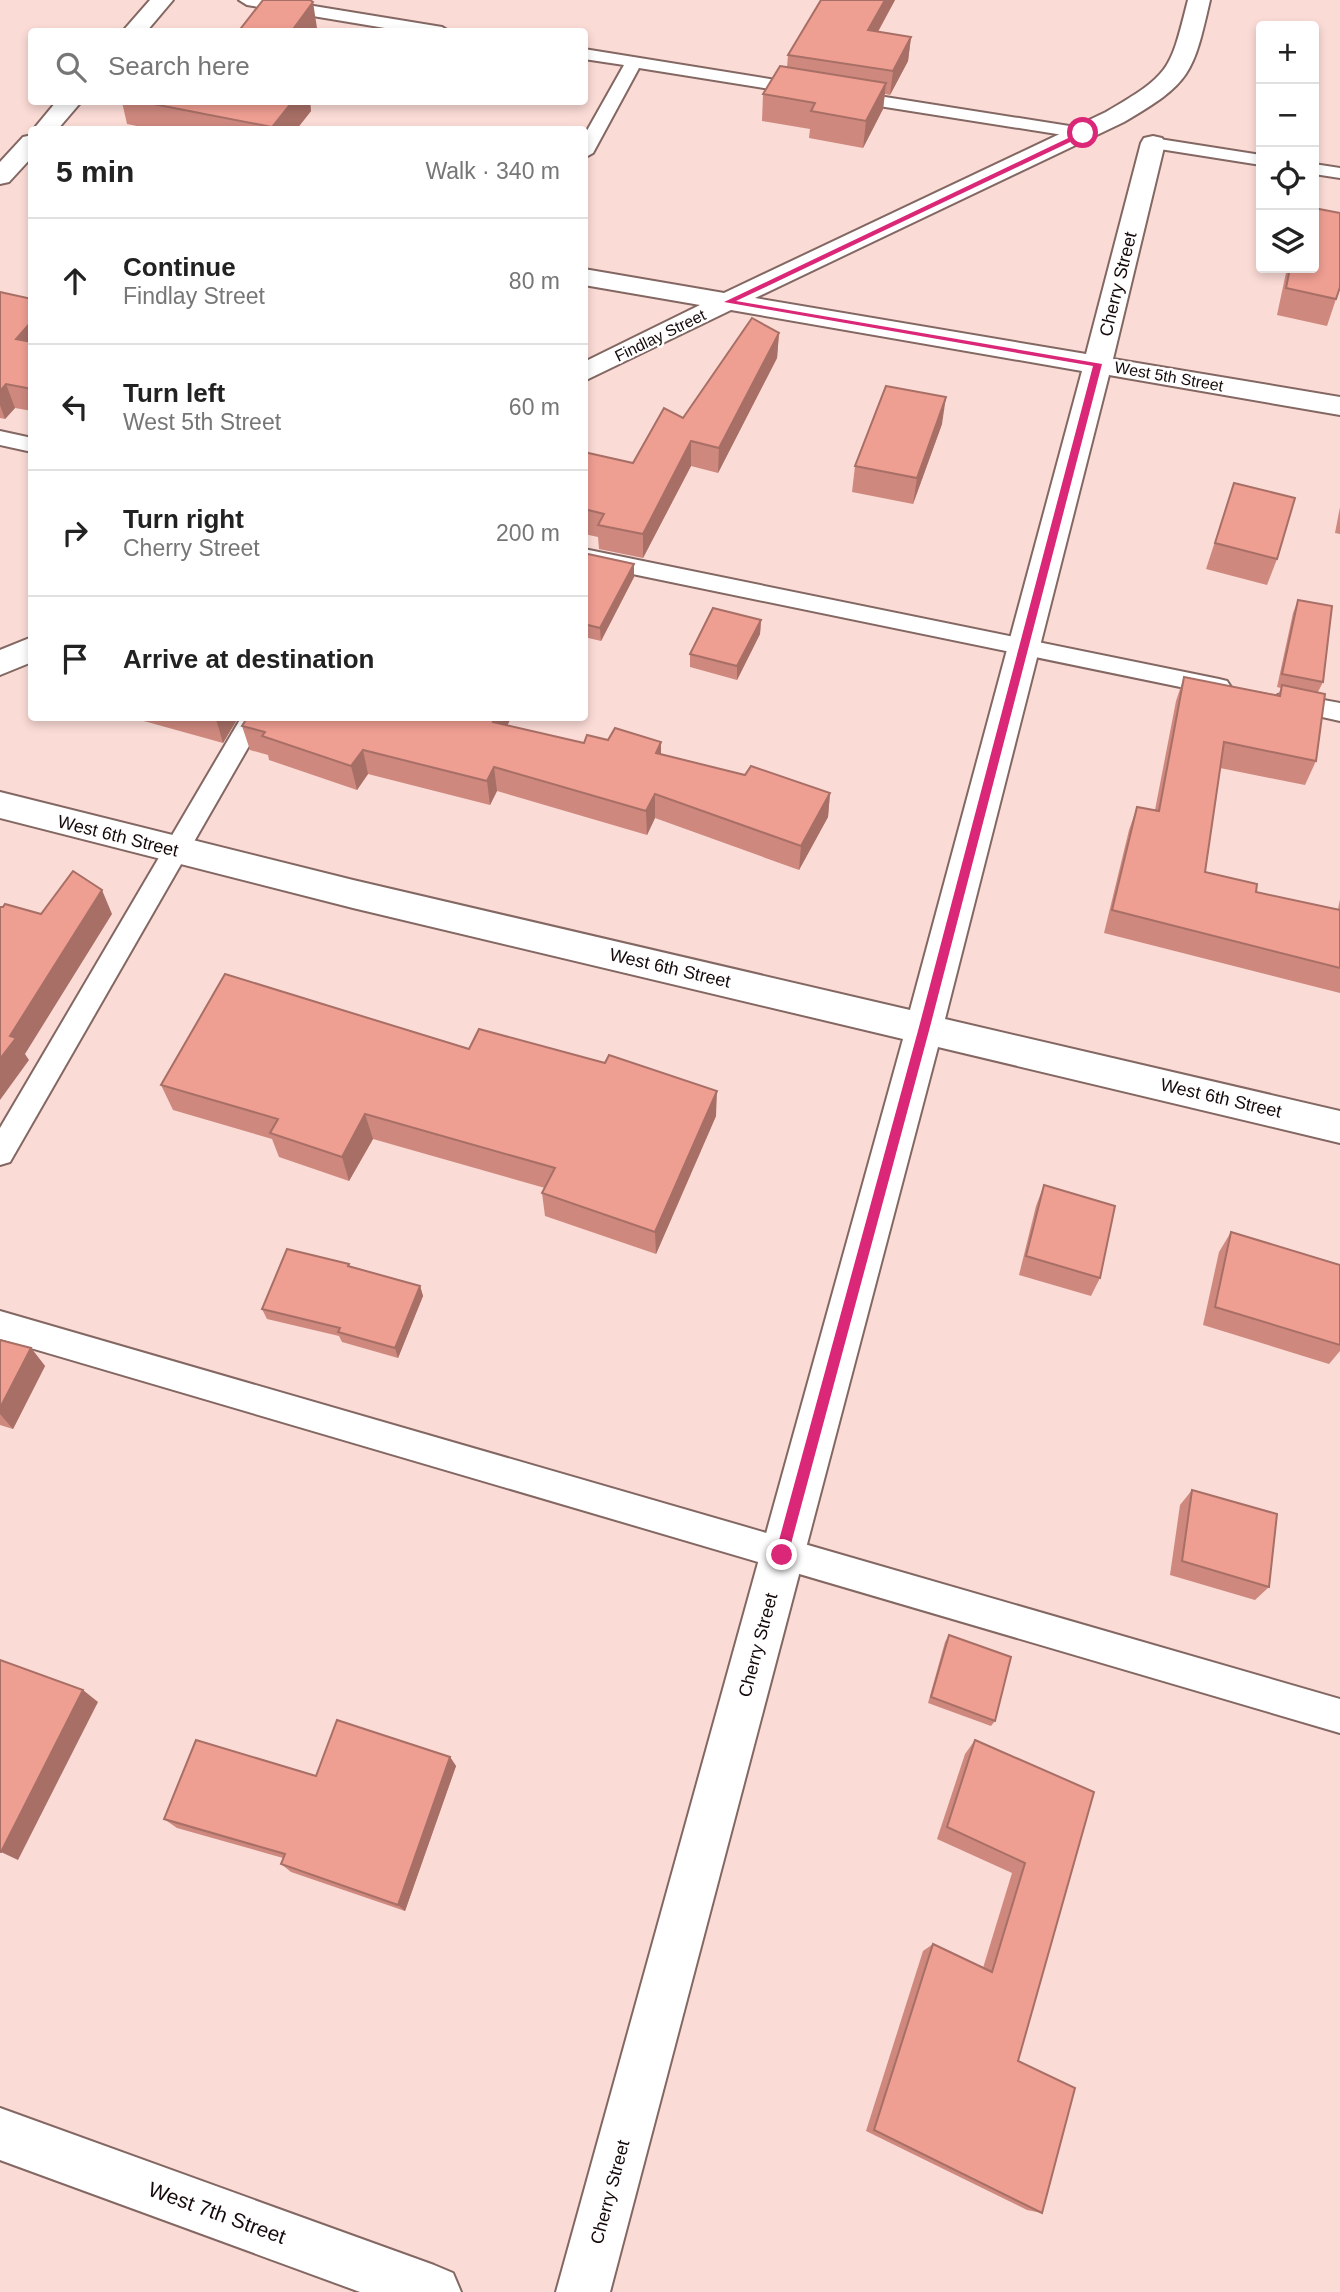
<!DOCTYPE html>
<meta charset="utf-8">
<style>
body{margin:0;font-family:Helvetica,sans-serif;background:#f2f2f2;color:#222}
.controls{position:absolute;right:21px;top:21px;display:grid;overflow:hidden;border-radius:7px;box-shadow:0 4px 10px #0003}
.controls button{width:63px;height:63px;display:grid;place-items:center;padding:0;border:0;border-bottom:2px solid #e0e0e0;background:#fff;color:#222;font:35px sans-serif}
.stop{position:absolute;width:21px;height:21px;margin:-16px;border:5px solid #db2777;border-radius:50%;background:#fff}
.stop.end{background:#db2777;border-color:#fff;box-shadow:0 2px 7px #0008}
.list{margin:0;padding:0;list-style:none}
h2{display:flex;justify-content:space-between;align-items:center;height:91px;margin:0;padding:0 28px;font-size:30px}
h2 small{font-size:23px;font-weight:400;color:#767676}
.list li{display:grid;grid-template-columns:46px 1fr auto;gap:21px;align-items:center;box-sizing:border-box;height:126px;padding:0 28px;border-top:2px solid #e0e0e0}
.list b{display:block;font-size:26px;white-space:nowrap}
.list p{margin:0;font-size:23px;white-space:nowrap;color:#767676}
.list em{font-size:23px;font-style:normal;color:#767676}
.icon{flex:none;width:38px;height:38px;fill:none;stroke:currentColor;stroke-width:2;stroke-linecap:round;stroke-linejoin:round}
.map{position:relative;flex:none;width:1340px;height:2292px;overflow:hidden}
.search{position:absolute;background:#fff;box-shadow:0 4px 10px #0003;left:28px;top:28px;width:560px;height:77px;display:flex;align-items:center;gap:18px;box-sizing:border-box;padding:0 24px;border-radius:7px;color:#767676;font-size:26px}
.panel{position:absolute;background:#fff;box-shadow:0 4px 10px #0003;left:28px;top:126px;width:560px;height:595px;border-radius:7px}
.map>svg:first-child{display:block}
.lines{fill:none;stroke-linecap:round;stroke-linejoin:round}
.lane-casing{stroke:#836762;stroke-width:4}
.street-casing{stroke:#836762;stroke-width:4}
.lane{fill:#fff;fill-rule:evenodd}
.street{fill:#fff;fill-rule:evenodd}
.wall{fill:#ce887e}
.shaded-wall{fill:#a76f66}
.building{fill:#ef9e92;stroke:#a76f66;stroke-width:2}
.route{fill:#db2777}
.labels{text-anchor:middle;stroke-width:5;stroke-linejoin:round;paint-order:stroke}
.far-street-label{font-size:16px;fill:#150a09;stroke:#fff}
.street-label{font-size:18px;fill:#150a09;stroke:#fff}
.near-street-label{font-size:21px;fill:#150a09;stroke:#fff}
</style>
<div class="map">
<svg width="1340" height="2292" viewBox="0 0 1340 2292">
<rect width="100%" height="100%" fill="#fbdbd6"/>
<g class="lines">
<g class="lane-casing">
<g id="lane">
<polygon points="239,0 277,0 442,27 450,32 409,32 247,5"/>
<polygon points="584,49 807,85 816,90 807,95 639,68 593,153 584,158 584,136 624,65 584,59"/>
<polygon points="847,91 1082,128 1091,133 1082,138 841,100 838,96"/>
<polygon points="1153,138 1261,155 1261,165 1147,147 1144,143"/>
<polygon points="1314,164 1340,168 1340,178 1314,174"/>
<polygon points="0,431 32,438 32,452 0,445"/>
<polygon points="584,549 1219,679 1227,681 1231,687 1227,693 1219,695 584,564"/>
<polygon points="1286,693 1340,703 1340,721 1278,707 1274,701 1278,695"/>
<polygon points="241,718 265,718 10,1162 0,1165 0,1128"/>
<polygon points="0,1311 1340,1699 1340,1733 0,1339"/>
</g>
</g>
<g class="street-casing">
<g id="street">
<polygon points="150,0 173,0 146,32 122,32"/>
<path d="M 1188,0 L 1210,0 C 1193,74 1191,83 1124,122 L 755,298 L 1086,354 L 1141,143 L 1144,138 L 1153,136 L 1162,138 L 1165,143 L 1113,359 L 1340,397 L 1340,415 L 1109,375 L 945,1019 L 1340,1111 L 1340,1143 L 938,1047 L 610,2292 L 556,2292 L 903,1039 L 353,908 L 0,818 L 0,792 L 353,880 L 910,1010 L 1082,371 L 731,310 L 584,381 L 584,362 L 700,305 L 584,285 L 584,269 L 724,293 L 1106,112 C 1171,74 1170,71 1188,0 Z"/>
<polygon points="56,102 81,102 57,130 32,131"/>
<polygon points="32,135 32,157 9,182 0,184 0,162 23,137"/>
<polygon points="32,637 32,662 0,675 0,650"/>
<polygon points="0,2108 434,2265 453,2273 461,2292 360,2292 0,2160"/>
</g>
</g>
<use href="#lane" class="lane"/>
<use href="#street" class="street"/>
</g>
<g class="wall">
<polygon points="821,0 895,0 878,32 911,37 908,61 890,95 885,94 883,109 863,148 809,138 810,129 762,121 763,94 787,67 788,55"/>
<polygon points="122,102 310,102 311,111 296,130 157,130 127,124"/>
<polygon points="1287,268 1314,268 1336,299 1327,326 1277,315"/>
<polygon points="0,292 32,299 32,411 15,408 5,419 0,418"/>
<polygon points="779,333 777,358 718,473 691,466 643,558 599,549 598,537 584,534 584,452 633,463"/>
<polygon points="942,424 913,504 852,492 855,466"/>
<polygon points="1234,483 1277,559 1267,585 1206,569"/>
<polygon points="1340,507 1340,534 1335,533"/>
<polygon points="584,560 634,564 634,577 601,641 584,637"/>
<polygon points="1298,600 1323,682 1318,692 1316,761 1305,785 1220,768 1205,872 1256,892 1338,909 1340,899 1340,993 1104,933 1129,830 1137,807 1155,810 1176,701 1184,677 1278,695 1281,688 1277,687 1293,613"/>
<polygon points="761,620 760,634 737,680 690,667 690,654"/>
<polygon points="133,718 238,718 223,743"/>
<polygon points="247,718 511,718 507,726 584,743 608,740 661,742 661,754 745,775 830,793 828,817 799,870 655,818 647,835 497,791 490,805 368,774 357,790 269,760 268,755 250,750 242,726"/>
<polygon points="469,1049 716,1116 656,1254 545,1216 542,1193 545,1188 373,1139 349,1181 279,1157 272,1139 173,1110 161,1085"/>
<polygon points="1044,1185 1100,1278 1091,1296 1019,1275 1036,1206"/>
<polygon points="1231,1232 1340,1265 1340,1351 1329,1364 1203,1325 1219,1252"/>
<polygon points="349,1264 350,1267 420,1286 423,1296 398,1358 342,1342 339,1336 267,1319 262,1309"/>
<polygon points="0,1340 31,1348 45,1366 13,1429 0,1425"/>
<polygon points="1192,1490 1269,1587 1255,1600 1170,1575 1180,1505"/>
<polygon points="949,1635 995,1721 991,1726 928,1703 945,1642"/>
<polygon points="975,1740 1094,1792 1018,2061 1042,2213 1027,2210 866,2131 923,1951 933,1944 983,1968 1012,1873 937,1839 965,1754"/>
<polygon points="450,1757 456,1766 405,1911 291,1872 281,1864 283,1858 177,1828 164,1819 316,1776"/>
</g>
<g class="shaded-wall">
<polygon points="885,0 895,0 866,53 868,30"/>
<polygon points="313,2 317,28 315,32 291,32"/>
<polygon points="911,37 908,61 890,95 893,71"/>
<polygon points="886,83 883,109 863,148 866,121"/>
<polygon points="292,102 310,102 311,111 296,130 272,130 272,127"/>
<polygon points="32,321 32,355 16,339"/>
<polygon points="779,333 777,358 718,473 719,448"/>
<polygon points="6,384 15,408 5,419 0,405 0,391"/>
<polygon points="946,397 942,424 913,504 917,478"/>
<polygon points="691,441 691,466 643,558 643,534"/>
<polygon points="634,564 634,577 601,641 600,628"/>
<polygon points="761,620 760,634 737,680 737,666"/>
<polygon points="216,718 238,718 223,743 216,719"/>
<polygon points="495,718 511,718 496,747 493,722"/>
<polygon points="661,742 661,766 656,753"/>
<polygon points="363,750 368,774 357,790 351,766"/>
<polygon points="494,767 497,791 490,805 487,781"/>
<polygon points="830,793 828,817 799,870 801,846"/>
<polygon points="655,794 655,818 647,835 646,811"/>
<polygon points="102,890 112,914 25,1054 29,1060 0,1100 0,1059 10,1036"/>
<polygon points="717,1091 716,1116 656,1254 655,1232"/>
<polygon points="365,1114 373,1139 349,1181 342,1157"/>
<polygon points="420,1286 423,1296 398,1358 395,1348"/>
<polygon points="31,1348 45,1366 13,1429 0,1414 0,1408"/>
<polygon points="83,1690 98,1702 18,1860 1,1852"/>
<polygon points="450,1757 456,1766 405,1911 398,1905"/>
</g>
<g class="building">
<polygon points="263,0 310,0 313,2 291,32 238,32"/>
<polygon points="821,0 885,0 868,30 911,37 893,71 788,55"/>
<polygon points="780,66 886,83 866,121 811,111 815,103 763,94"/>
<polygon points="143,102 292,102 272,127"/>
<polygon points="1314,208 1340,213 1340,287 1336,299 1286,288 1290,268 1314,268"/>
<polygon points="0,292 32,299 32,321 16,339 32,342 32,389 6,384 0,391"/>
<polygon points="752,318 779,333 719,448 691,441 643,534 598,525 604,514 584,509 584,452 633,463 664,408 683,418"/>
<polygon points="886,386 946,397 917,478 855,466"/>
<polygon points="1234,483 1295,498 1277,559 1215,543"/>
<polygon points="588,554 634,564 600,628 584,624 584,560"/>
<polygon points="1298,600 1332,606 1323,682 1282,674"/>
<polygon points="713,608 761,620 737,666 690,654"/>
<polygon points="1184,677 1280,696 1282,685 1325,694 1316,761 1224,742 1205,872 1257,884 1256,892 1340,910 1340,968 1112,910 1137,807 1159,811"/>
<polygon points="247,718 495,718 493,722 584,743 587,735 608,740 615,728 661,742 656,753 745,775 751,766 830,793 801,846 655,794 646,811 494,767 487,781 363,750 351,766 262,736 265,732 242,726"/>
<polygon points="73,871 102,890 10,1036 16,1038 0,1059 0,907 3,907 5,904 41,914"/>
<polygon points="225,974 469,1049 479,1029 605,1063 609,1055 717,1091 655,1232 542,1193 555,1168 365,1114 342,1157 270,1133 278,1119 161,1085"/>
<polygon points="1044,1185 1115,1206 1100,1278 1026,1256"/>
<polygon points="1231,1232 1340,1265 1340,1345 1215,1307"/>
<polygon points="287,1249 349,1264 348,1266 420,1286 395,1348 338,1332 340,1328 262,1309"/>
<polygon points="0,1340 31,1348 0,1408"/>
<polygon points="1192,1490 1277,1514 1269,1587 1182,1561"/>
<polygon points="949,1635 1011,1657 995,1721 931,1697"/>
<polygon points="0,1660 83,1690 1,1852 0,1852"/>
<polygon points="337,1720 450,1757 398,1905 281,1864 285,1854 164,1819 196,1740 316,1776"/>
<polygon points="975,1740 1094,1792 1018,2061 1075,2088 1042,2213 874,2130 933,1944 992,1972 1025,1863 947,1827"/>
</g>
<polygon class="route" points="1083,131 1085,135 736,301 1102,364 930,1027 788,1555 782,1562 775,1555 919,1027 1093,366 724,302"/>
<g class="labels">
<g class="far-street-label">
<text transform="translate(660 335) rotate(-26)" y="6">Findlay Street</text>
<text transform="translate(1169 376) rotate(10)" y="6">West 5th Street</text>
</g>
<g class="street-label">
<text transform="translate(1118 284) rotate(-76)" y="6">Cherry Street</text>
<text transform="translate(118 836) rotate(14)" y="6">West 6th Street</text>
<text transform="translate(670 968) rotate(13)" y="6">West 6th Street</text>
<text transform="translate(1221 1098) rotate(13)" y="6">West 6th Street</text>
<text transform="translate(758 1645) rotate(-75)" y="6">Cherry Street</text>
<text transform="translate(610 2192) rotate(-75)" y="6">Cherry Street</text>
</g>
<g class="near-street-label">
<text transform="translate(217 2213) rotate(20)" y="7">West 7th Street</text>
</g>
</g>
</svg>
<div class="controls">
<button>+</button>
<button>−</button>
<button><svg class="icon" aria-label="locate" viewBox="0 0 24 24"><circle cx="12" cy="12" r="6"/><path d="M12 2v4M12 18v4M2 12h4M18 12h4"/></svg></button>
<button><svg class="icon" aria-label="layers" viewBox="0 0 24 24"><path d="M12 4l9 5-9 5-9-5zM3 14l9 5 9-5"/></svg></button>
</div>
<div class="stop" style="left:1083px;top:133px"></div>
<div class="stop end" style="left:782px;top:1555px"></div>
<div class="search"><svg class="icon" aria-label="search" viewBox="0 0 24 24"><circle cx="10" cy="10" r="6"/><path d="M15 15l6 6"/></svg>Search here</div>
<section class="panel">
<h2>5 min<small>Walk · 340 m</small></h2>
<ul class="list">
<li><svg class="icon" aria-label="ahead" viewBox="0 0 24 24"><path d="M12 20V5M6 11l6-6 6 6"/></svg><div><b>Continue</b><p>Findlay Street</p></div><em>80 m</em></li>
<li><svg class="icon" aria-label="left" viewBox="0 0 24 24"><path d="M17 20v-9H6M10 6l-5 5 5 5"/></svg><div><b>Turn left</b><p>West 5th Street</p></div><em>60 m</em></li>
<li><svg class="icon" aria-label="right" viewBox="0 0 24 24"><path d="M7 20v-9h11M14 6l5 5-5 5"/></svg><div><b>Turn right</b><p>Cherry Street</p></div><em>200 m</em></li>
<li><svg class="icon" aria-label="arrive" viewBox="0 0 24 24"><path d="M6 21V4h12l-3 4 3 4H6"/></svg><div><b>Arrive at destination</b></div></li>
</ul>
</section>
</div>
